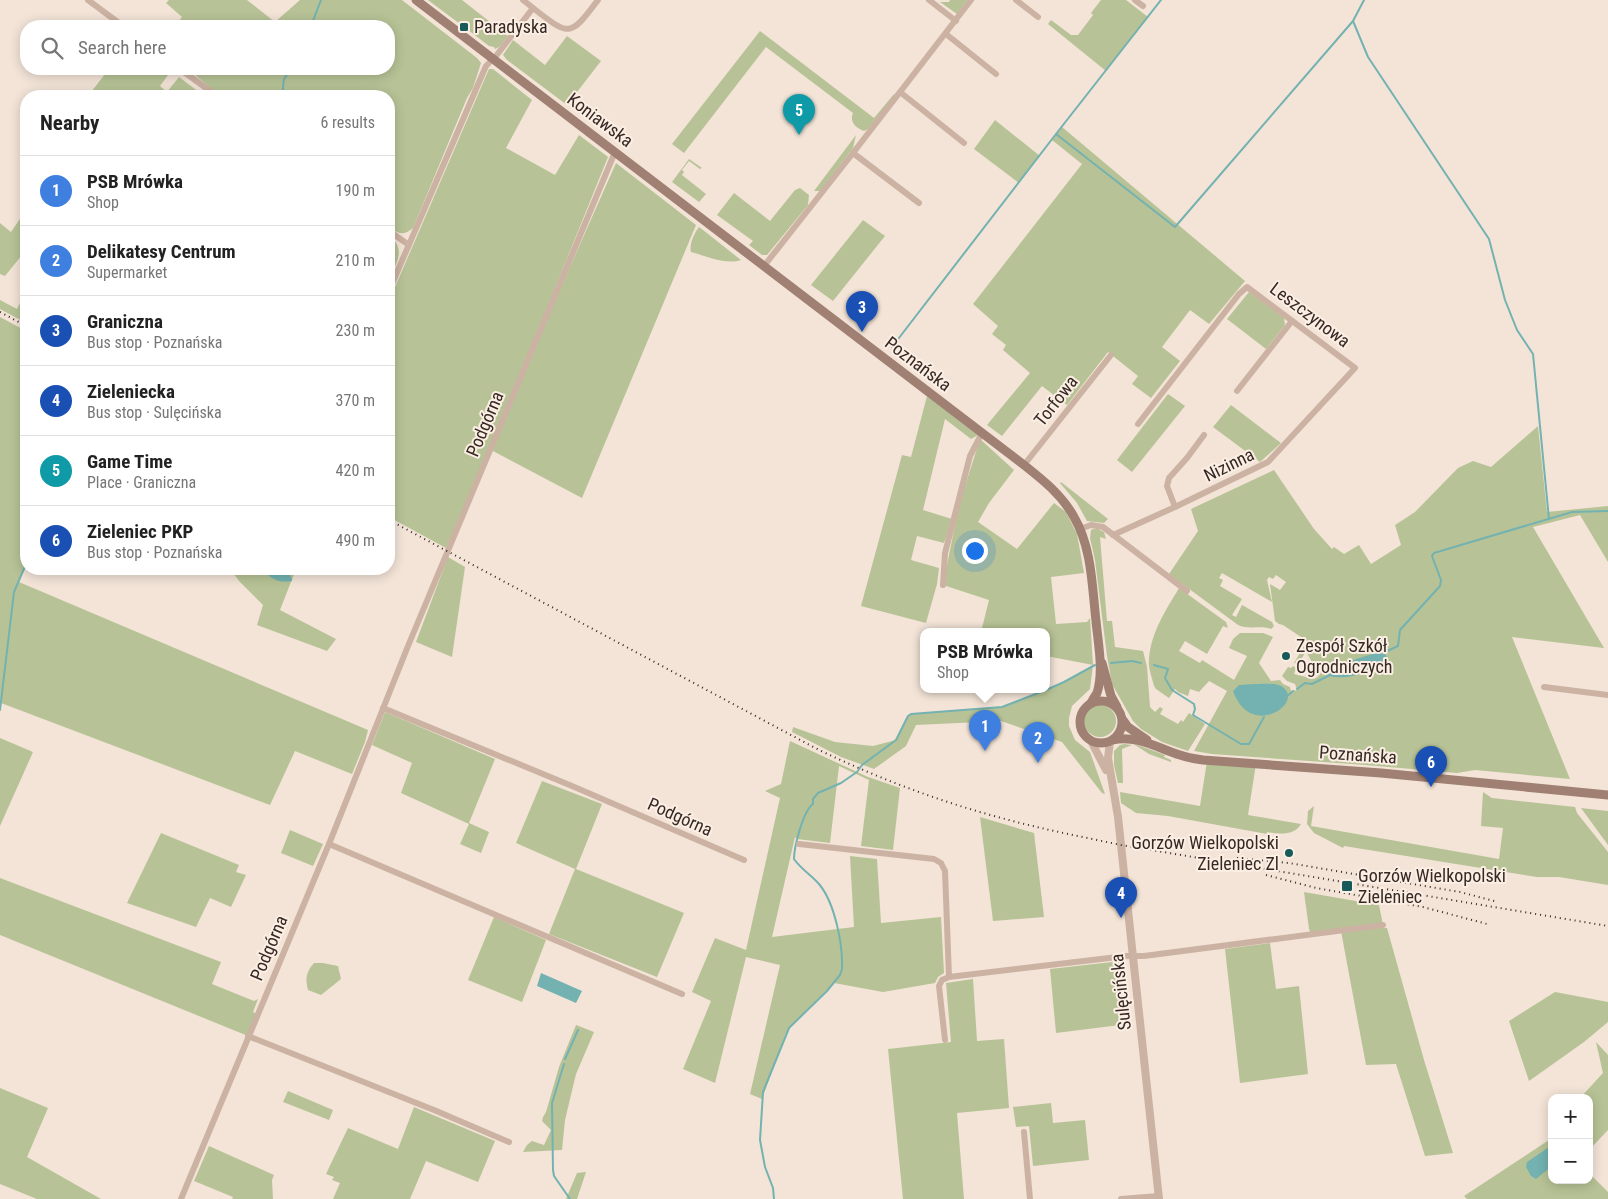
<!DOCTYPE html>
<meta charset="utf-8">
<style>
body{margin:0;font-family:"Roboto Condensed",sans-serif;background:#f2f2f2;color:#222}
.controls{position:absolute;right:15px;bottom:15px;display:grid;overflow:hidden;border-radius:10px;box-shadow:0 2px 12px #0003}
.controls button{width:45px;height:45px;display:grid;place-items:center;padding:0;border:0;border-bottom:1px solid #e0e0e0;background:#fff;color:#222;font:25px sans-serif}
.you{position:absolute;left:974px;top:550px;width:18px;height:18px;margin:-12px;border:4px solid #fff;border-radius:50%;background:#1a73e8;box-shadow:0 0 0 8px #1a73e833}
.badge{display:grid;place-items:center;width:32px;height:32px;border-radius:50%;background:#b45309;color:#fff;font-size:16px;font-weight:700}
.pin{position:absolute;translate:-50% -41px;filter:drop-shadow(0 1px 2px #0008)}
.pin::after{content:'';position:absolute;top:26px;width:18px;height:15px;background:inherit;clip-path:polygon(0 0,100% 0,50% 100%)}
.popup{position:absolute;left:920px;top:628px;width:130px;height:65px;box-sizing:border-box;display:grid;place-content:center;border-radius:10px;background:#fff;filter:drop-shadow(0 1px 4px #0005);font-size:16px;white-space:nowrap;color:#767676}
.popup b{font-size:19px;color:#222}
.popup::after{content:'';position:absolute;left:50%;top:100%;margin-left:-10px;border:10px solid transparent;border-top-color:#fff}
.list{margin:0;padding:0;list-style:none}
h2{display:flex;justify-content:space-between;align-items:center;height:65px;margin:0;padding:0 20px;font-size:21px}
h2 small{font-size:16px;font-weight:400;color:#767676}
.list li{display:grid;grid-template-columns:32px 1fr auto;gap:15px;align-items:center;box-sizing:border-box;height:70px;padding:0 20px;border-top:1px solid #e0e0e0}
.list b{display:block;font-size:19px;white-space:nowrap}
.list p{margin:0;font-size:16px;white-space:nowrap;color:#767676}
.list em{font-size:16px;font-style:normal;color:#767676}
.icon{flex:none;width:28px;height:28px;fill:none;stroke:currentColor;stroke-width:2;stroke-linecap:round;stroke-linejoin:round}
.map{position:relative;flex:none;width:1608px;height:1199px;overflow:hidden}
.search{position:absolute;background:#fff;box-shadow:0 2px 12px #0003;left:20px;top:20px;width:375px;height:55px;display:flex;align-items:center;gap:12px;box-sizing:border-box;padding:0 18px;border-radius:20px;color:#767676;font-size:19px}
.panel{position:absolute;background:#fff;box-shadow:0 2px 12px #0003;left:20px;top:90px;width:375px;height:485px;border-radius:20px}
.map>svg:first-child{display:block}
.green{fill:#b7c396}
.water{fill:#73b2b1}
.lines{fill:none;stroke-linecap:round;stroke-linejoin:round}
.stream{stroke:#73b2b1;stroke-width:2}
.minor{stroke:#ccb2a2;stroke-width:6}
.tertiary{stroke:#ccb2a2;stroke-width:8}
.secondary{stroke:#a08073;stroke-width:9}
.rail{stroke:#362925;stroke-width:2;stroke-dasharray:1 4;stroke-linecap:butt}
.poi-dot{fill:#175a5a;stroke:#fbeee3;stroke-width:2}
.labels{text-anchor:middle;stroke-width:4;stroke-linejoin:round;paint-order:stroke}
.poi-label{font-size:18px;fill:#362925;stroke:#fbeee3;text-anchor:start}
.street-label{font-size:18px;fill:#362925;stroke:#fbeee3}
</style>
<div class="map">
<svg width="1608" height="1199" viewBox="0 0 1608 1199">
<rect width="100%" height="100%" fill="#f3e4d7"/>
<g class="green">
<path d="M 169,0 L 247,0 L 275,22 L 300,0 L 402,0 L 477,58 L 481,63 L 473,88 L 467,98 L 413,228 C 404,236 398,234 389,227 L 389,96 L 220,96 L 188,69 L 389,69 L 389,26 L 175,26 L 182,17 L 166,3 Z"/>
<polygon points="428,0 462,0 508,36 499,47 495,49 494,47 489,46 463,26 464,25 461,23 460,24"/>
<polygon points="950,0 967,0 957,14 940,2 949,2"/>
<polygon points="1101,0 1126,0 1148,17 1106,71 1048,24 1051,20 1071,35 1078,35 1093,15 1091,13"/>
<path d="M 760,31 L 874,118 L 894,94 L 894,96 L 868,129 L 864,131 C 856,128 849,122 853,113 L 766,47 L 684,153 L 672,144 Z"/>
<polygon points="567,36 601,61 567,105 507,60 503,55 513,40 545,65"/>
<polygon points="109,69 168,69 171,71 160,86 167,92 179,77 204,96 88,96"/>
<polygon points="489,69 493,69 532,100 506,148 555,175 579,135 608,157 499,427 616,163 696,225 582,498 491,450 446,548 389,517 389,301"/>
<polygon points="995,120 1040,156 1019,183 974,149"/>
<polygon points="1062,127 1245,281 1209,324 1190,310 1162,347 1180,361 1151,398 1132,384 1138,376 1108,352 1067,405 1042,386 1002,436 987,425 1030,373 1003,350 1006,345 992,334 998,326 973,304 1082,164 1052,140"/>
<polygon points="856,135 853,148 820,191 814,191"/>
<polygon points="689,159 702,168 700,169 689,161 682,170 684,172 682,175 706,194 699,202 672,182"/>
<polygon points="800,188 809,195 808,205 767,255 762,255 749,245 753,241 717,215 734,193 770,221 795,190"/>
<polygon points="26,210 26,250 5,276 0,274 0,223 11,232"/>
<polygon points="863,220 885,236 833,301 811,285"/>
<path d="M 699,227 L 703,230 L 741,260 C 725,265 706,256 691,252 C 689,245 694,233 699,227 Z"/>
<path d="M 389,235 C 407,250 396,263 389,280 Z"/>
<polygon points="26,291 26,323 0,309 0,300 17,309"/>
<polygon points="1249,292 1284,318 1285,325 1266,349 1227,319"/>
<polygon points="0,317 26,331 26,564 19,582 368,730 365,742 352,774 295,751 270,805 1,703 0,710"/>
<polygon points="1168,394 1185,406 1132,472 1117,460"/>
<polygon points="927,396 978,435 971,439 945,419 923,510 952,519 944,543 917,536 911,560 939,568 937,584 926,623 861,606 902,455 911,457"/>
<polygon points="1231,405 1281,443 1260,462 1213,427"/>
<path d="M 1538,426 L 1547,512 L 1608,506 L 1608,562 L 1580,515 L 1533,527 L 1604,648 L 1512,637 L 1570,779 L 1475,770 L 1457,773 L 1366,765 L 1212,754 L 1194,751 L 1227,691 L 1209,681 L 1199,692 L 1190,689 L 1188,696 L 1178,692 L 1175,689 L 1169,698 L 1156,689 L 1154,686 C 1152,677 1148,668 1149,659 C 1151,632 1166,610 1179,588 L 1226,622 L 1228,628 L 1223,626 L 1207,654 L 1185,641 L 1179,651 L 1200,663 L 1202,660 L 1234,680 L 1247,656 L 1229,648 L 1233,639 L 1240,633 L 1263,633 L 1273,637 L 1259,663 L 1271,681 L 1280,680 L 1283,684 L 1290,687 L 1291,691 L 1297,690 L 1295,684 L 1287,681 L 1282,676 L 1288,667 L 1291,668 L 1293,666 L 1296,668 L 1294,674 L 1314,679 L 1319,676 L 1306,651 L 1298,665 L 1294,663 L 1307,641 L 1283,625 L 1279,624 L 1275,621 L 1270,584 L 1280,590 L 1286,582 L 1276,575 L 1273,579 L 1269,577 L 1267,580 L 1272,602 L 1222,573 L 1219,578 L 1223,580 L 1220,586 L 1242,599 L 1232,615 L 1236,617 L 1242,605 L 1272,622 L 1274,626 L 1271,629 C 1260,625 1248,630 1238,625 L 1169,574 L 1198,531 L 1191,509 L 1274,470 L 1314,529 L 1332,549 L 1334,547 L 1344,554 L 1359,545 L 1371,564 L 1401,545 L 1395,525 L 1415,512 L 1458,468 L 1473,461 L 1491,467 Z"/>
<polygon points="980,439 1014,470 989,503 978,522 1017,549 1054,503 1066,512 1077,534 1084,573 1051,577 1056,624 1087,622 1090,618 1093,665 1090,689 1072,706 1069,718 1069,726 1075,740 1090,752 1105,794 1102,793 1062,742 1001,721 916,725 906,746 874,769 841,757 792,732 793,727 835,742 873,746 896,740 908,716 911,714 1002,707 1064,682 1093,665 1046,656 1046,632 981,632 989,600 943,585 959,505"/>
<polygon points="1061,482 1108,519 1104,523 1087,521 1077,503 1060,483"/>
<polygon points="1093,529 1098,529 1104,532 1106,539 1100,537 1107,621 1112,621 1115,647 1143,651 1147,667 1150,707 1155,712 1160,707 1163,709 1160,714 1178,724 1181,720 1183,722 1189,713 1205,724 1188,751 1162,742 1141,729 1133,721 1112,684 1107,656 1095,560 1090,538 1091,530"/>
<polygon points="448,557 465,567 452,657 416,642"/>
<polygon points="230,569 296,569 280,610 336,639 327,651 257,625 263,605 240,582"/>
<circle cx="1100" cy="721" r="16"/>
<polygon points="385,712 495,759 469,823 489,832 481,853 460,844 469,824 401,793 412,763 372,745"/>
<polygon points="0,738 33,752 0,826"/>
<polygon points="790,741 868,777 900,788 893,850 861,846 869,780 839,766 830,843 797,839 795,837 772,937 854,927 850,856 877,859 881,923 941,917 944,973 938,977 935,983 883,992 834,983 789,1028 785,1035 762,1099 750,1094 780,965 746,957 715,1083 683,1069 711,1001 692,992 715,938 746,950 780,798 765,791 781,784"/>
<polygon points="1124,744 1132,745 1122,749 1123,783 1118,783 1114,765 1114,751 1120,745"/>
<polygon points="1135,744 1165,755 1164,757 1171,760 1171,762 1149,754 1135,745"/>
<path d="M 1207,761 L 1256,764 L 1248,815 L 1301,824 C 1294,836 1280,834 1267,832 L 1267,834 L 1168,816 L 1136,813 L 1121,803 L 1120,792 L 1200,806 Z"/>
<polygon points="542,781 602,804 576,869 684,913 657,977 549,934 575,869 516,843"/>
<polygon points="1483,792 1492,798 1575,807 1577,813 1608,852 1608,885 1559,877 1537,877 1344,846 1343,848 1314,833 1307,824 1308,811 1314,806 1311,826 1499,859 1503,828 1481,826"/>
<polygon points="1581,808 1608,811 1608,845"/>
<polygon points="980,817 1034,833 1044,917 993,921"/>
<polygon points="290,830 323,844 313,866 281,853"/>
<polygon points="161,833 239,865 236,872 246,875 231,907 210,898 196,927 127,903"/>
<polygon points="0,878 221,962 212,984 254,1001 258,999 253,1012 258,1014 248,1036 0,935"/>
<polygon points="1304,892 1379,905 1383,925 1311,934 1309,929"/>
<polygon points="494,917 546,940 522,1002 468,980"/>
<polygon points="1376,927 1387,928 1424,1060 1453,1153 1425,1156 1396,1064 1366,1065 1341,931"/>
<polygon points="1270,943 1276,989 1299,986 1308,1074 1240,1083 1225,949"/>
<polygon points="1121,961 1128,1024 1056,1033 1050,969"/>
<path d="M 314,963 L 323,963 L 338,966 L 341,979 L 321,995 L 308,990 C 305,979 306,972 314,963 Z"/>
<polygon points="973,979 977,1041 1004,1039 1009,1108 957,1113 964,1199 903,1199 888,1049 951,1042 946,983"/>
<polygon points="1555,992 1608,1002 1608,1022 1584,1042 1529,1081 1509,1021"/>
<polygon points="576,1025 594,1032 576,1074 565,1120 562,1150 523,1152 527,1145 532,1141 544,1145 551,1130 542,1121 543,1117 546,1112 559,1067"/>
<polygon points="1596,1042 1608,1055 1608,1130 1589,1150 1589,1098 1580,1098 1603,1073"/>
<polygon points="0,1088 48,1108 27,1157 101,1199 37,1199 0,1184"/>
<polygon points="288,1091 333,1110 329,1120 283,1102"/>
<polygon points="1051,1103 1053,1123 1085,1120 1089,1160 1033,1166 1029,1126 1016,1127 1013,1107"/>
<polygon points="414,1107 495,1141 478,1182 426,1161 410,1199 333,1199 340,1183 332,1180 334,1177 326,1174 348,1128 398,1149"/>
<polygon points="1552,1138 1552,1180 1589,1180 1589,1173 1608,1192 1608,1199 1467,1199 1464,1196"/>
<polygon points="209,1146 274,1175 272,1180 273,1199 232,1199 233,1197 194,1181"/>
<polygon points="586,1172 577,1199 566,1199 577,1173"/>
</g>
<g class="water">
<path d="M 267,569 L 286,569 L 292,579 L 292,581 C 280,583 272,580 264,571 Z"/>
<path d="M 1383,651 L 1387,657 C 1379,672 1342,682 1327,675 C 1333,664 1370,655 1383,651 Z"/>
<path d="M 1254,684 C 1263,684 1277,682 1284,688 C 1303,705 1250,739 1233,691 L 1239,685 Z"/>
<polygon points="541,973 582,991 576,1003 537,986"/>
<polygon points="1552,1145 1552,1166 1536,1179 1531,1176 1526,1167 1527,1162"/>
</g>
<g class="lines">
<g class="stream">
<polyline points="1353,21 1368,57 1489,239 1505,300 1517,330 1533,354 1549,519"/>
<polyline points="311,26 321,0"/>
<polyline points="282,96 284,79 291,69"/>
<polyline points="1056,134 1161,0"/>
<polyline points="892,347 1056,134 1175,227 1353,21 1364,0"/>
<polyline points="1383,653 1398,646 1400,630 1440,586 1441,580 1432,556 1434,553 1572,512 1608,511"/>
<polyline points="1111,663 1132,661 1141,663"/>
<polyline points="1154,665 1168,669 1165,678 1172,690 1194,704 1195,709 1193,715 1241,744 1249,744 1264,717"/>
<polyline points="1297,689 1305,683 1312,684 1330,675"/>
<polyline points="1046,690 1064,682 1095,665"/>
<polyline points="1286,697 1293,691"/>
<polyline points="0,710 14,592 26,564"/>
<polyline points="565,1059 578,1030"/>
<polyline points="564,1064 552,1103 553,1170 554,1176 570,1199"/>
<path d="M 774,1199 L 773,1188 L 765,1167 L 760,1140 L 763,1092 L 789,1028 L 827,991 L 840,975 L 842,969 C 843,945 835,903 819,884 C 811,875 801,869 794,859 C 794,847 803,811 813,804 L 813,799 L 818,793 L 841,783 L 857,772 L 862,765 L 896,740 L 908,716 L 911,714 L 1002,707 L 1046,690"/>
</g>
<g class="minor">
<polyline points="88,0 123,26"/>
<polyline points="523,0 533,8"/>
<polyline points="929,0 956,21"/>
<polyline points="1016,0 1038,17"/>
<polyline points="1135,0 1143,6"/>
<polyline points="946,34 996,74"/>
<polyline points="180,69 217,96"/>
<polyline points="900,92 964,143"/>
<polyline points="853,153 919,203"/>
<polyline points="389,231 409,245"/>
<polyline points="764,266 853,153 971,0"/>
<path d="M 389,291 L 486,66 L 496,56 L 533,8 C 570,37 570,37 598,0"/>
<polyline points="1237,391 1292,321"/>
<polyline points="1024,465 1111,355"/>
<polyline points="1175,507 1167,486 1169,478 1187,458 1204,435"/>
<polyline points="1080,529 1091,525 1103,527 1187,591"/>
<polyline points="1113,535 1175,507 1268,462 1355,368 1247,287 1239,294 1138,424"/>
<polyline points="943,585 945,553 970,456 982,433"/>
<polyline points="1544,687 1608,695"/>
<polyline points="383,708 572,786 744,860"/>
<polyline points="329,844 682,994"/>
<polyline points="799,844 934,859 941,863 945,871 949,977 1126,956 1144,956 1383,925"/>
<polyline points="248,1036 434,1110 509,1142"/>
<polyline points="945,1040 939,986 942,980 949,977"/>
<polyline points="1024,1132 1030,1199"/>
<polyline points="181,1199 329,844 408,646 615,152"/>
<polyline points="1121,1199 1158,1196"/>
</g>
<g class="tertiary">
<polyline points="1091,741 1106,770"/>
<polyline points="1110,741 1108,758 1118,817 1159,1199"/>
</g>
<g class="secondary">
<path d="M 416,0 L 1024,465 C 1043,480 1062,495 1074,517 C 1092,548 1092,586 1096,621 C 1098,643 1104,671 1097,693 C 1095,696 1093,699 1091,703"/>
<polyline points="1102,663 1111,696 1117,707"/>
<circle cx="1101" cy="722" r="21"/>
<polyline points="1123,720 1128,727 1147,740"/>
<path d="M 1113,740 C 1135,734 1160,749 1180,755 C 1188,758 1196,759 1203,760 L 1381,773 L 1608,795"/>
</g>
<g class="rail">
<polyline points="0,312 26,326"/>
<path d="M 389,520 L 819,750 C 880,779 943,803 1009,820 C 1046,830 1083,837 1121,845 L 1608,926"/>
<polyline points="1237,858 1289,863 1460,892 1498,902"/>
<polyline points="1266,875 1316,888 1423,907 1487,924"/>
</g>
</g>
<g class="poi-dot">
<rect x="459" y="22" width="10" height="10" rx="2.5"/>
<circle cx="1286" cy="656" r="5"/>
<circle cx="1289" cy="853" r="5"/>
<rect x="1341" y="880" width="12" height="12" rx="2.5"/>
</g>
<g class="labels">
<g class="poi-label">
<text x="474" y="33">Paradyska</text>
<text x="1296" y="652">Zespół Szkół<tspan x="1296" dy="21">Ogrodniczych</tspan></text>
<text x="1279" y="849" text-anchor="end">Gorzów Wielkopolski<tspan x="1279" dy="21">Zieleniec Zl</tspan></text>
<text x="1358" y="882">Gorzów Wielkopolski<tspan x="1358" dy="21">Zieleniec</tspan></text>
</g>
<g class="street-label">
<text transform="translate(600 120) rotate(37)" y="6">Koniawska</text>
<text transform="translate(1310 315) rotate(37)" y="6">Leszczynowa</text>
<text transform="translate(918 364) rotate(37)" y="6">Poznańska</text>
<text transform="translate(1056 401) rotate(-52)" y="6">Torfowa</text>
<text transform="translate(485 424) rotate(-67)" y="6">Podgórna</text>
<text transform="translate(1229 465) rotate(-26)" y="6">Nizinna</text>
<text transform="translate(1358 755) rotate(4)" y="6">Poznańska</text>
<text transform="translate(680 817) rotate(24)" y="6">Podgórna</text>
<text transform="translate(269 948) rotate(-67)" y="6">Podgórna</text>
<text transform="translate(1121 992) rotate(-96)" y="6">Sulęcińska</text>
</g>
</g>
</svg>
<div class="controls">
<button>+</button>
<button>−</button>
</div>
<div class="you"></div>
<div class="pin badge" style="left:985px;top:751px;background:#3f7fe0">1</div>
<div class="popup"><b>PSB Mrówka</b>Shop</div>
<div class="pin badge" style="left:1038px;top:763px;background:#3f7fe0">2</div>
<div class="pin badge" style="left:862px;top:332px;background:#1a4fb4">3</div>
<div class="pin badge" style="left:1121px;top:918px;background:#1a4fb4">4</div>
<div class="pin badge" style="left:799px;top:135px;background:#0f9aa8">5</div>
<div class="pin badge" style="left:1431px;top:787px;background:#1a4fb4">6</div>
<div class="search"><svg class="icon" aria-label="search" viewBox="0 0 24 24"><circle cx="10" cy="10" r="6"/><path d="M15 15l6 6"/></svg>Search here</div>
<section class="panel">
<h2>Nearby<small>6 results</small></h2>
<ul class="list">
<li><span class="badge" style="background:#3f7fe0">1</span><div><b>PSB Mrówka</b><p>Shop</p></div><em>190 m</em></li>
<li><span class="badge" style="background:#3f7fe0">2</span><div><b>Delikatesy Centrum</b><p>Supermarket</p></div><em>210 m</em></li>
<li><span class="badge" style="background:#1a4fb4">3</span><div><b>Graniczna</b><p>Bus stop · Poznańska</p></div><em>230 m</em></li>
<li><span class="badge" style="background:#1a4fb4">4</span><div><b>Zieleniecka</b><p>Bus stop · Sulęcińska</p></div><em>370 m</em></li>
<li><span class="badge" style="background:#0f9aa8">5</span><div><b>Game Time</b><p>Place · Graniczna</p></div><em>420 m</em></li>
<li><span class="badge" style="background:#1a4fb4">6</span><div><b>Zieleniec PKP</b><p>Bus stop · Poznańska</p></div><em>490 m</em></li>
</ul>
</section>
</div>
